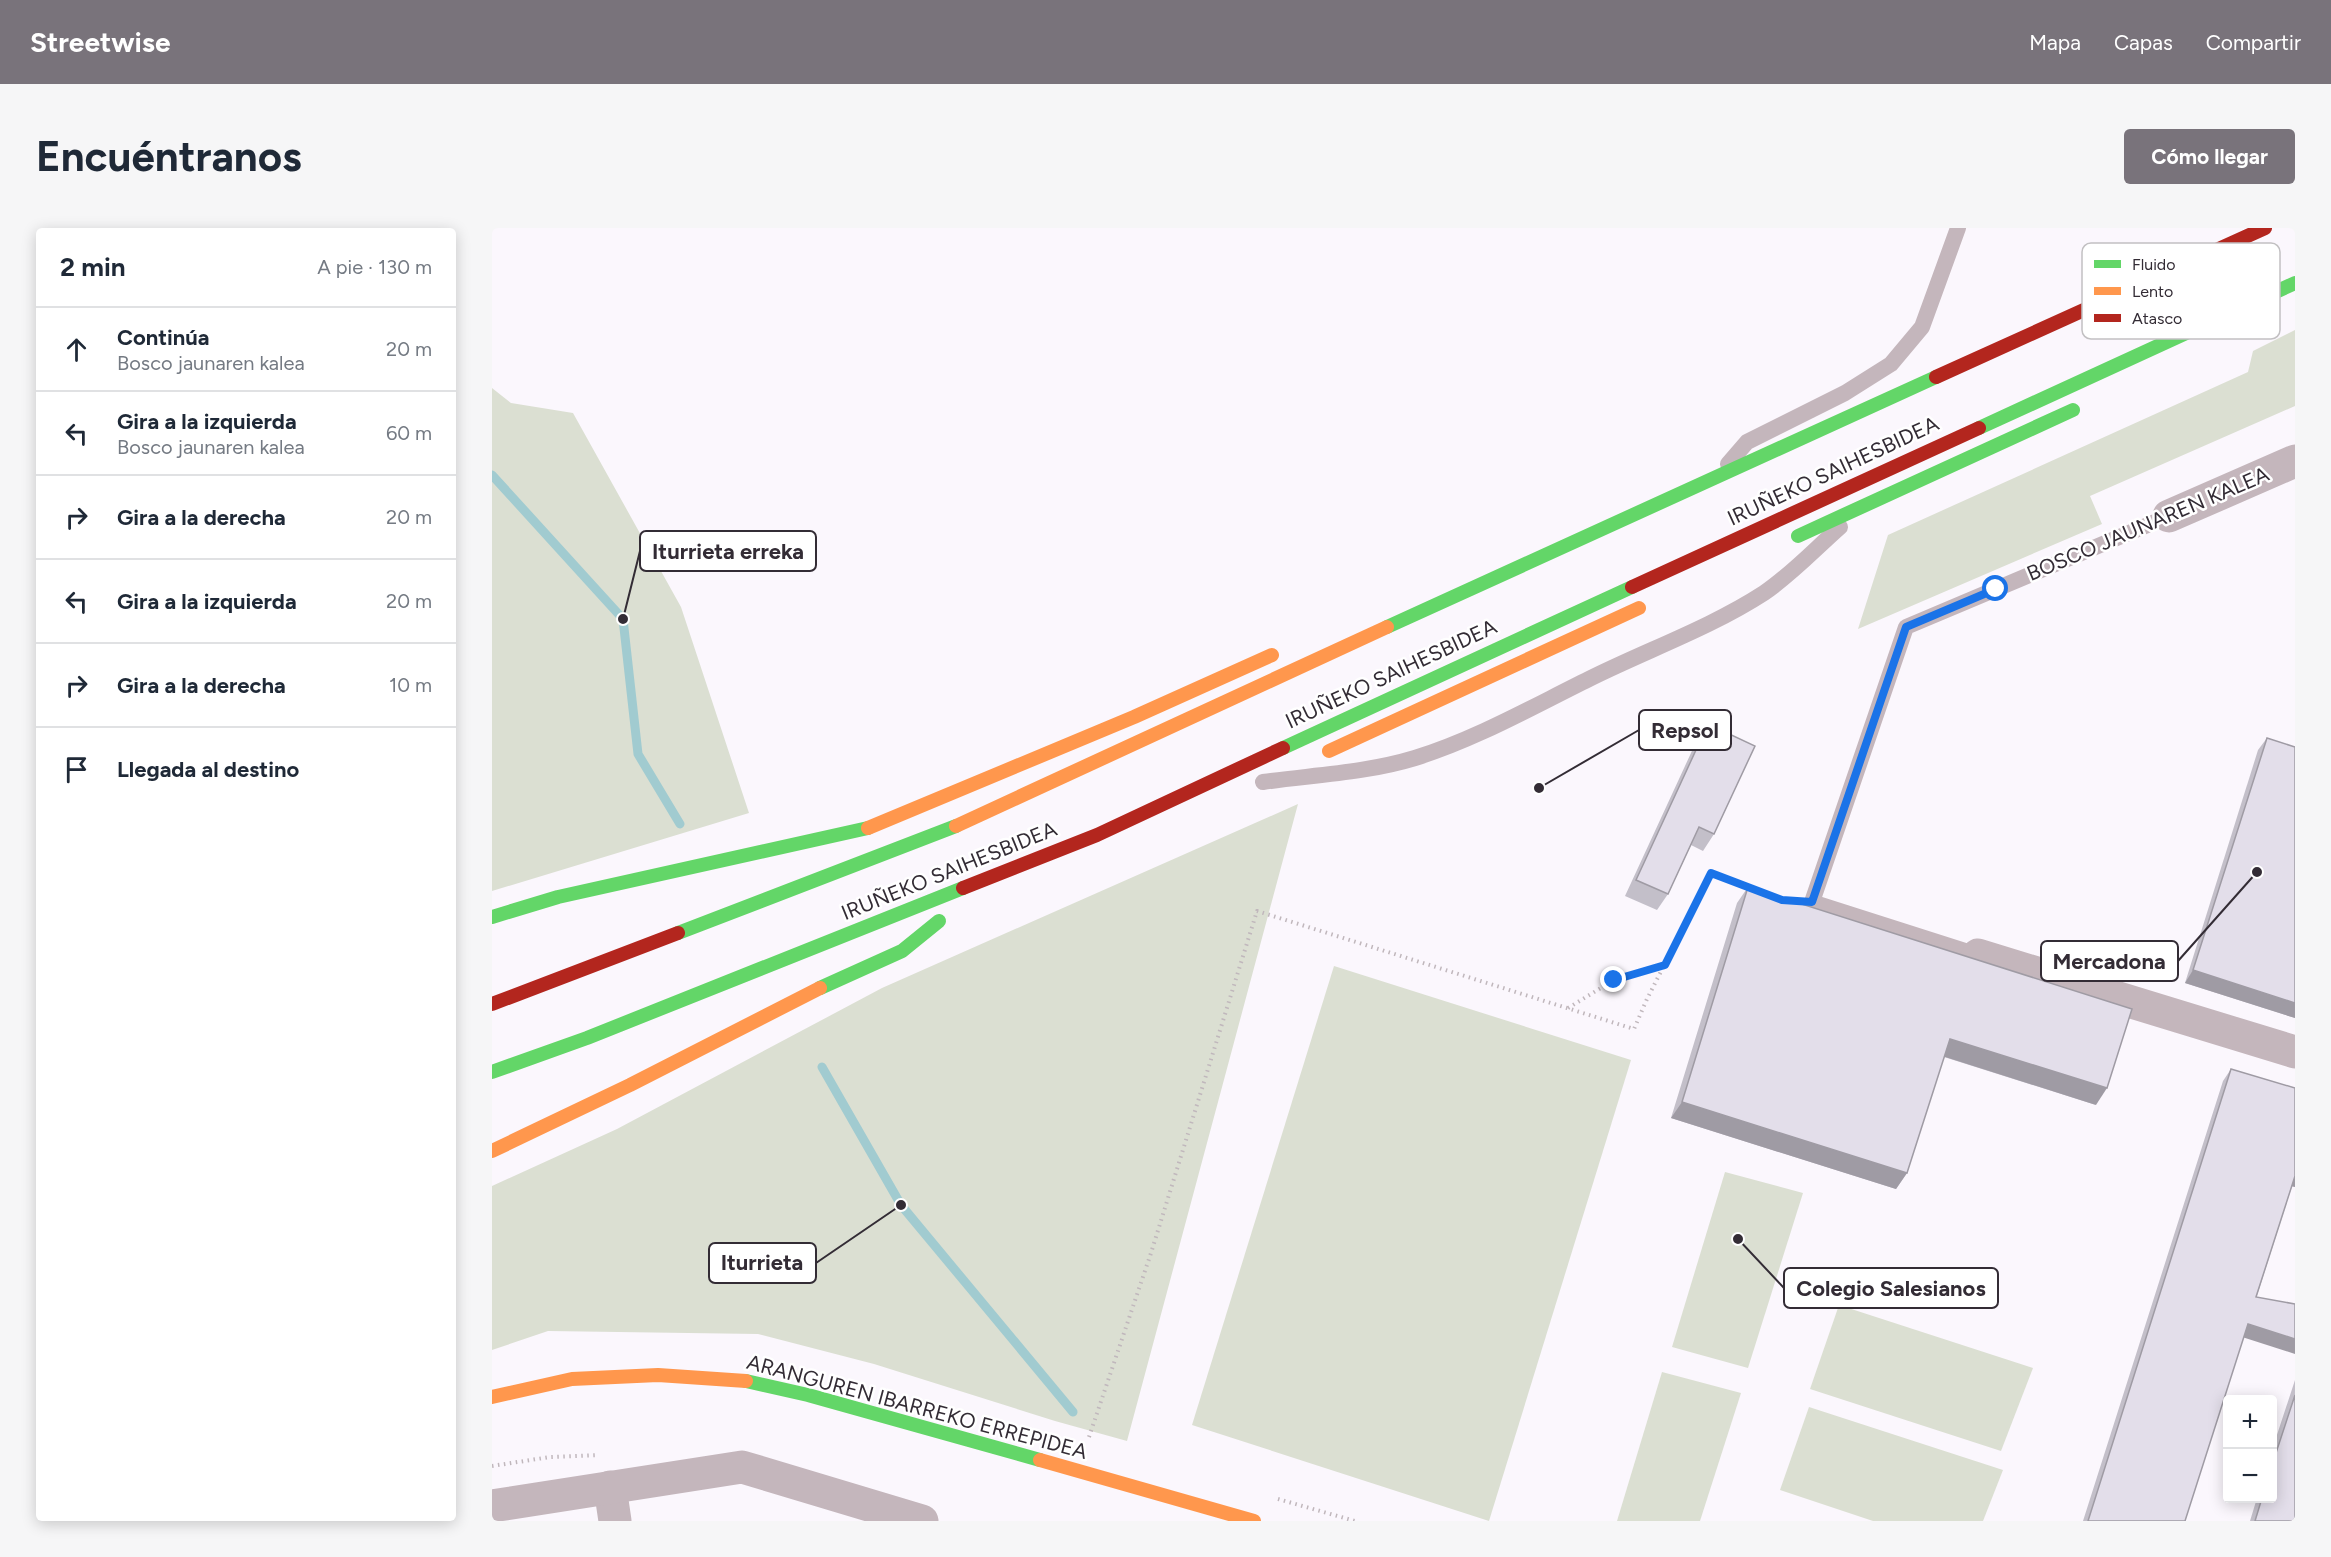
<!DOCTYPE html>
<html lang="es">
<meta charset="utf-8">
<style>
body{margin:0;font-family:Figtree,sans-serif;background:#f6f6f7;color:#1f2937}
.controls{position:absolute;right:18px;bottom:18px;display:grid;overflow:hidden;border-radius:6px;box-shadow:0 3px 15px #0003}
.controls button{width:54px;height:54px;display:grid;place-items:center;padding:0;border:0;border-bottom:2px solid #e0e1e3;background:#fff;color:#1f2937;font:30px sans-serif}
.stop{position:absolute;width:18px;height:18px;margin:-14px;border:4px solid #1a73e8;border-radius:50%;background:#fff}
.stop.end{background:#1a73e8;border-color:#fff;box-shadow:0 2px 6px #0008}
.list{margin:0;padding:0;list-style:none}
h2{display:flex;justify-content:space-between;align-items:center;height:78px;margin:0;padding:0 24px;font-size:26px}
h2 small{font-size:20px;font-weight:400;color:#747a83}
.list li{display:grid;grid-template-columns:39px 1fr auto;gap:18px;align-items:center;box-sizing:border-box;height:84px;padding:0 24px;border-top:2px solid #e0e1e3}
.list b{display:block;font-size:22px;white-space:nowrap}
.list p{margin:0;font-size:20px;white-space:nowrap;color:#747a83}
.list em{font-size:20px;font-style:normal;color:#747a83}
.icon{flex:none;width:33px;height:33px;fill:none;stroke:currentColor;stroke-width:2;stroke-linecap:round;stroke-linejoin:round}
.map{position:relative;flex:none;width:1803px;height:1293px;overflow:hidden;border-radius:6px}
header{display:flex;align-items:center;gap:36px;box-sizing:border-box;height:84px;padding:0 30px;background:#79737b;color:#fff}
header strong{font-size:28px}
nav{display:flex;gap:33px;margin-inline-start:auto;font-size:21px}
.intro{display:flex;align-items:center;justify-content:space-between;box-sizing:border-box;height:144px;padding:0 36px}
h1{margin:0;font-size:42px}
.button{padding:15px 27px;border-radius:6px;background:#79737b;color:#fff;font-size:21px;font-weight:700}
main{display:flex;gap:36px;padding:0 36px}
aside{flex:1;background:#fff;border-radius:6px;box-shadow:0 3px 15px #0003}
.map>svg:first-child{display:block}
.green{fill:#dbdfd2}
.lines{fill:none;stroke-linecap:round;stroke-linejoin:round}
.stream{stroke:#a1cbd0;stroke-width:9}
.path{stroke:#c0b7bc;stroke-width:4;stroke-dasharray:1.5 4.5;stroke-linecap:butt}
.lane{stroke:#c4b6bc;stroke-width:16}
.street{stroke:#c4b6bc;stroke-width:33}
.fast{stroke:#63d668;stroke-width:14}
.slow{stroke:#ff974d;stroke-width:14}
.jam{stroke:#b3261e;stroke-width:14}
.wall{fill:#c3bfc9}
.shaded-wall{fill:#9f9ba4}
.building{fill:#e3deea;stroke:#9f9ba4;stroke-width:1.5}
.route{stroke:#1a73e8;stroke-width:8}
.labels{text-anchor:middle;stroke-width:5;stroke-linejoin:round;paint-order:stroke}
.street-label{font-size:21px;fill:#332c35;stroke:#fff}
.key{fill:#fff;stroke:#c2c0c2;stroke-width:1.5}
.key-label{font-size:16px;fill:#332c35}
.leader{fill:none;stroke:#332c35;stroke-width:2}
.callout-dot{fill:#332c35;stroke:#fff;stroke-width:2}
.callout{fill:#fff;stroke:#332c35;stroke-width:2}
.callout-label{font-size:22px;text-anchor:middle;font-weight:bold;fill:#332c35}
</style>
<header>
<strong>Streetwise</strong>
<nav><a>Mapa</a><a>Capas</a><a>Compartir</a></nav>
</header>
<div class="intro"><h1>Encuéntranos</h1><a class="button">Cómo llegar</a></div>
<main>
<aside>
<h2>2 min<small>A pie · 130 m</small></h2>
<ul class="list">
<li><svg class="icon" aria-label="ahead" viewBox="0 0 24 24"><path d="M12 20V5M6 11l6-6 6 6"/></svg><div><b>Continúa</b><p>Bosco jaunaren kalea</p></div><em>20 m</em></li>
<li><svg class="icon" aria-label="left" viewBox="0 0 24 24"><path d="M17 20v-9H6M10 6l-5 5 5 5"/></svg><div><b>Gira a la izquierda</b><p>Bosco jaunaren kalea</p></div><em>60 m</em></li>
<li><svg class="icon" aria-label="right" viewBox="0 0 24 24"><path d="M7 20v-9h11M14 6l5 5-5 5"/></svg><div><b>Gira a la derecha</b></div><em>20 m</em></li>
<li><svg class="icon" aria-label="left" viewBox="0 0 24 24"><path d="M17 20v-9H6M10 6l-5 5 5 5"/></svg><div><b>Gira a la izquierda</b></div><em>20 m</em></li>
<li><svg class="icon" aria-label="right" viewBox="0 0 24 24"><path d="M7 20v-9h11M14 6l5 5-5 5"/></svg><div><b>Gira a la derecha</b></div><em>10 m</em></li>
<li><svg class="icon" aria-label="arrive" viewBox="0 0 24 24"><path d="M6 21V4h12l-3 4 3 4H6"/></svg><div><b>Llegada al destino</b></div></li>
</ul>
</aside>
<div class="map">
<svg width="1803" height="1293" viewBox="0 0 1803 1293">
<rect width="100%" height="100%" fill="#fbf7fd"/>
<g class="green">
<polygon points="1803,102 1803,178 1598,268 1610,296 1366,401 1396,307 1756,144 1761,123"/>
<polygon points="0,160 19,175 81,185 189,379 257,585 0,663"/>
<polygon points="806,576 635,1213 563,1193 382,1136 266,1106 56,1103 0,1122 0,958 125,901 390,760"/>
<polygon points="842,738 1139,832 997,1293 700,1197"/>
<polygon points="1233,944 1311,965 1256,1140 1180,1119"/>
<polygon points="1347,1077 1541,1140 1509,1223 1318,1161"/>
<polygon points="1170,1144 1249,1165 1208,1293 1125,1293"/>
<polygon points="1317,1179 1511,1242 1491,1293 1381,1293 1288,1262"/>
</g>
<g class="lines">
<g class="stream">
<polyline points="0,247 131,391 146,526 188,596"/>
<polyline points="330,839 409,977 581,1184"/>
</g>
<g class="path">
<polyline points="1076,780 1122,752 1173,737"/>
<polyline points="597,1209 659,1025 765,683 1142,801 1155,771 1219,645 1261,661"/>
<polyline points="0,1238 58,1229 106,1227"/>
<polyline points="786,1271 863,1293"/>
</g>
<g class="lane">
<polyline points="1236,236 1255,214 1353,165 1399,136 1430,99 1466,0"/>
<path d="M 771,554 C 821,547 874,545 923,530 C 984,511 1040,479 1097,451 C 1155,422 1218,400 1272,365 C 1300,346 1323,321 1348,299"/>
<polyline points="1486,727 1320,674 1414,399 1677,288"/>
</g>
<g class="street">
<polyline points="1677,288 1803,233"/>
<polyline points="1486,727 1803,824"/>
<polyline points="118,1259 123,1293"/>
<polyline points="0,1278 250,1239 430,1293"/>
</g>
<g class="fast">
<polyline points="1487,200 1803,55"/>
<polyline points="1306,308 1581,182"/>
<polyline points="895,399 1444,149"/>
<polyline points="791,520 1140,359"/>
<polyline points="0,689 66,669 376,600"/>
<polyline points="186,705 464,598"/>
<polyline points="328,760 410,723 447,693"/>
<polyline points="0,844 95,810 471,660"/>
<polyline points="254,1153 316,1167 548,1232"/>
</g>
<g class="slow">
<polyline points="837,523 1147,380"/>
<polyline points="464,598 895,399"/>
<polyline points="376,600 642,489 780,427"/>
<polyline points="0,923 138,857 328,760"/>
<polyline points="0,1169 80,1151 166,1147 254,1153"/>
<polyline points="548,1232 762,1293"/>
</g>
<g class="jam">
<polyline points="1444,149 1773,0"/>
<polyline points="1140,359 1487,200"/>
<polyline points="471,660 605,607 791,520"/>
<polyline points="0,776 186,705"/>
</g>
</g>
<g class="wall">
<polygon points="1216,496 1222,606 1211,623 1199,617 1176,666 1165,682 1133,668 1205,512"/>
<polygon points="1775,510 1803,519 1803,790 1693,755 1766,522"/>
<polygon points="1256,659 1604,877 1452,829 1415,945 1404,961 1179,890 1245,675"/>
<polygon points="1739,841 1803,860 1803,959 1800,958 1693,1293 1591,1293 1731,853"/>
<polygon points="1803,1152 1803,1293 1758,1293 1765,1270 1780,1270 1780,1222"/>
</g>
<g class="shaded-wall">
<polygon points="1701,742 1803,775 1803,790 1693,755"/>
<polygon points="1458,811 1615,860 1604,877 1447,827"/>
<polygon points="1190,874 1415,945 1404,961 1179,890"/>
<polygon points="1803,946 1803,959 1795,957"/>
<polygon points="1756,1096 1803,1111 1803,1126 1747,1108"/>
</g>
<g class="building">
<polygon points="1216,496 1263,518 1222,606 1207,599 1176,666 1144,652"/>
<polygon points="1775,510 1803,519 1803,775 1701,742"/>
<polygon points="1256,659 1640,781 1615,860 1458,811 1415,945 1190,874"/>
<polygon points="1739,841 1803,860 1803,948 1764,1069 1803,1076 1803,1111 1756,1096 1693,1293 1596,1293"/>
<polygon points="1803,1167 1803,1293 1763,1293 1770,1270 1780,1270 1780,1237"/>
</g>
<g class="lines">
<polyline class="route" points="1122,752 1173,737 1219,645 1290,672 1320,674 1414,399 1504,361"/>
</g>
<g class="labels">
<g class="street-label">
<text transform="translate(1341 243) rotate(-25)" y="7">IRUÑEKO SAIHESBIDEA</text>
<text transform="translate(1656 296) rotate(-23)" y="7">BOSCO JAUNAREN KALEA</text>
<text transform="translate(899 446) rotate(-25)" y="7">IRUÑEKO SAIHESBIDEA</text>
<text transform="translate(457 643) rotate(-22)" y="7">IRUÑEKO SAIHESBIDEA</text>
<text transform="translate(425 1179) rotate(15)" y="7">ARANGUREN IBARREKO ERREPIDEA</text>
</g>
</g>
<rect x="1590" y="15" width="198" height="96" rx="9" class="key"/>
<rect x="1602" y="32" width="27" height="8" fill="#63d668"/>
<rect x="1602" y="59" width="27" height="8" fill="#ff974d"/>
<rect x="1602" y="86" width="27" height="8" fill="#b3261e"/>
<g class="key-label">
<text x="1640" y="42">Fluido</text>
<text x="1640" y="69">Lento</text>
<text x="1640" y="96">Atasco</text>
</g>
<path class="leader" d="M131 391L148 323M1047 560L1147 502M1765 644L1686 733M409 977L324 1035M1246 1011L1292 1060"/>
<g class="callout-dot">
<circle cx="131" cy="391" r="6"/>
<circle cx="1047" cy="560" r="6"/>
<circle cx="1765" cy="644" r="6"/>
<circle cx="409" cy="977" r="6"/>
<circle cx="1246" cy="1011" r="6"/>
</g>
<g class="callout">
<rect x="148" y="303" width="176" height="40" rx="6"/>
<rect x="1147" y="482" width="92" height="40" rx="6"/>
<rect x="1549" y="713" width="137" height="40" rx="6"/>
<rect x="217" y="1015" width="107" height="40" rx="6"/>
<rect x="1292" y="1040" width="214" height="40" rx="6"/>
</g>
<g class="callout-label">
<text x="236" y="331">Iturrieta erreka</text>
<text x="1193" y="510">Repsol</text>
<text x="1617" y="741">Mercadona</text>
<text x="270" y="1042">Iturrieta</text>
<text x="1399" y="1068">Colegio Salesianos</text>
</g>
</svg>
<div class="controls">
<button>+</button>
<button>−</button>
</div>
<div class="stop" style="left:1504px;top:361px"></div>
<div class="stop end" style="left:1122px;top:752px"></div>
</div>
</main>
